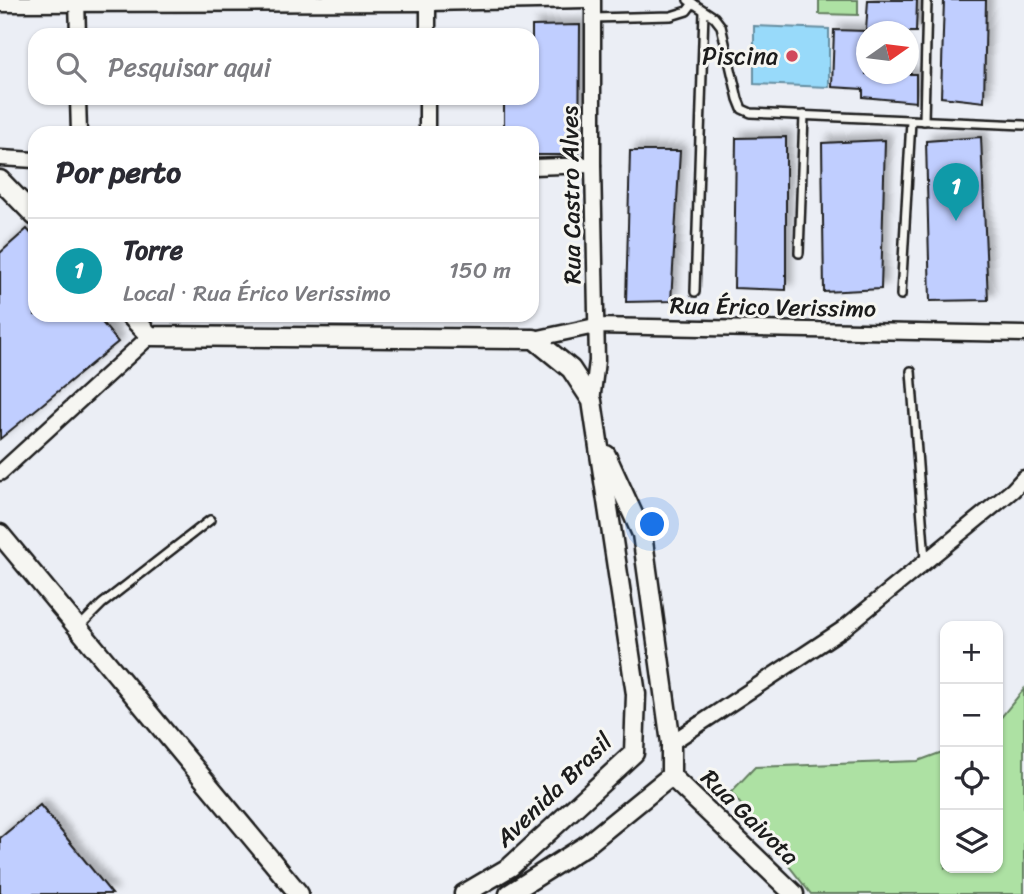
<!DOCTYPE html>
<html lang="pt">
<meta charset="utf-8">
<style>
body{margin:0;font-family:Sriracha,sans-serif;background:#f2f2f3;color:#2b2b33}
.controls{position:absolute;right:21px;bottom:21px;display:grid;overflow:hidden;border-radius:14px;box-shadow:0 2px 5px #0004}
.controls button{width:63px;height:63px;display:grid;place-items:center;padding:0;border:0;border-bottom:2px solid #e1e1e2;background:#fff;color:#2b2b33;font:35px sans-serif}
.compass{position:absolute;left:856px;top:21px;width:63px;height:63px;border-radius:50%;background:#fff;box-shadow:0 2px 5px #0004;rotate:76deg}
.you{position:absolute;left:653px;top:525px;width:24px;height:24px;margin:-18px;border:5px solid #fff;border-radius:50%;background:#1a73e8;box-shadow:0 0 0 10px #1a73e833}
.badge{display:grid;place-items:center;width:46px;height:46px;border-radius:50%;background:#d1495b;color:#fff;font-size:23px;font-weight:700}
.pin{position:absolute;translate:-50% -58px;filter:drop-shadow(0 2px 4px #0008)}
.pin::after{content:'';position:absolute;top:37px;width:24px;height:21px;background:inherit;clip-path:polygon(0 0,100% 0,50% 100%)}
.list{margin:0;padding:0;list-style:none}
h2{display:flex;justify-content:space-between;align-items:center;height:91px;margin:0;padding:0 28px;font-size:30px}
h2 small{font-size:23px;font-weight:400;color:#7c7c81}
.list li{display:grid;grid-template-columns:46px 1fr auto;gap:21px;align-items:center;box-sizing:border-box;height:105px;padding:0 28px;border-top:2px solid #e1e1e2}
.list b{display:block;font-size:26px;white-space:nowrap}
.list p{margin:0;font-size:23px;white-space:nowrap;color:#7c7c81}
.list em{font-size:23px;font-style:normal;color:#7c7c81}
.icon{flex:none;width:38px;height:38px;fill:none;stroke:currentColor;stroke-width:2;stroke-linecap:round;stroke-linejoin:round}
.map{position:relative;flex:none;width:1024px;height:894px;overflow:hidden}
.search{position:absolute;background:#fff;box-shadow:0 2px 5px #0004;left:28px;top:28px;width:511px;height:77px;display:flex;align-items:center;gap:18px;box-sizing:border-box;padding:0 24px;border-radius:21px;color:#7c7c81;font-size:26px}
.panel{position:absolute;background:#fff;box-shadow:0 2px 5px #0004;left:28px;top:126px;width:511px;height:196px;border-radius:21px}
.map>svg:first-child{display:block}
.green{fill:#ade1a3;stroke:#647e60;stroke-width:2}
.water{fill:#98dafa;stroke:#668ea1;stroke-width:2}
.building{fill:#c0ceff;stroke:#1c1c1c;stroke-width:2;filter:url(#shadow)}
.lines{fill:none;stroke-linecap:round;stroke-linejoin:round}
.service-casing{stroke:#1c1c1c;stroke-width:12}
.minor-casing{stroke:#1c1c1c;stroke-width:19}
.tertiary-casing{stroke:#1c1c1c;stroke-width:23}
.service{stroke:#f6f6f2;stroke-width:7}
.minor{stroke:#f6f6f2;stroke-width:14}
.tertiary{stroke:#f6f6f2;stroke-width:18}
.poi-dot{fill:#d1495b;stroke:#f6f6f2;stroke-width:2.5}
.labels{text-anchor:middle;stroke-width:6;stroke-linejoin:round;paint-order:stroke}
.poi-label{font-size:24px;fill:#1c1c1c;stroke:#f6f6f2;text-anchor:end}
.street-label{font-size:24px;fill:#1c1c1c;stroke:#f6f6f2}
</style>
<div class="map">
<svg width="1024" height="894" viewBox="0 0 1024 894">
<defs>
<filter id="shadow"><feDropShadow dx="6" dy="-6" stdDeviation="3.5" flood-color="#0004"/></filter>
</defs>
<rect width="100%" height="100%" fill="#ebeef5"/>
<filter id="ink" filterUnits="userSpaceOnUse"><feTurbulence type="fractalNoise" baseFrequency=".0143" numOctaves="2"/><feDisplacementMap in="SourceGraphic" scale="14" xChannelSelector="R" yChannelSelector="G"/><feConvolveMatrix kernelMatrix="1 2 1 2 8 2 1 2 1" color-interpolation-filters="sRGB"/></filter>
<g filter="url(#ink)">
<g class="green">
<polygon points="819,0 858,0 858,15 819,14"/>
<polygon points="1024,689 1024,894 811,894 731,792 755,767 918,761 945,751 945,868 998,868 998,721"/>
</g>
<polygon class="water" points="754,26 829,29 829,87 754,84"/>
<g class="building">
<polygon points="868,0 917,0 916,32 866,32 866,74 916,74 916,102 863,97 863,89 832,87 834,30 866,31"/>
<polygon points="944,0 986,0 984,102 941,97"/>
<polygon points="580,25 579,155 532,155 532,133 504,133 504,98 532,98 532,26"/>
<polygon points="786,137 786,290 734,288 736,138"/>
<polygon points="981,137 988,300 930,301 926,141"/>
<polygon points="885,140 881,289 824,292 822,143"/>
<polygon points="630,151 680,151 671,301 626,302"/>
<polygon points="27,229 35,238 35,315 96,315 118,342 0,439 0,253"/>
<polygon points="40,805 112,894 0,894 0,838"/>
</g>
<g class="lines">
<g class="service-casing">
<g id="service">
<polyline points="688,0 714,17 721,26 738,99 742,109 751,113 1024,125"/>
<polyline points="593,18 671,16 687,11 693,3"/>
<polyline points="924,121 927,0"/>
<polyline points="799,253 804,115"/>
<polyline points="695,292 704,11"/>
<polyline points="901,295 911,121"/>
<polyline points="911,371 925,560"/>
<polyline points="78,628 102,604 210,520"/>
</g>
</g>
<g class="minor-casing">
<g id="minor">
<polyline points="77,0 78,35"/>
<polyline points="0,4 428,3 586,0"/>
<polyline points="428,35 428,0"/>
<polyline points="78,98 79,133"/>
<polyline points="427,133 427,98"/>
<polyline points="0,158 35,160"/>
<polyline points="532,167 593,165"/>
<polyline points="534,339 595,326 1024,334"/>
<polyline points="592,401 597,361 593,165 593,0"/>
<polyline points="0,473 150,336"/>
<polyline points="671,743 843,629 1013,490 1024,478"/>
</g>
</g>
<g class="tertiary-casing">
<g id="tertiary">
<polyline points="0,180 35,216"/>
<polyline points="130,315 150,336 534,339 571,369 592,401 636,694 634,753 510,867 464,894"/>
<polyline points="0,534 299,894"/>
<polyline points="671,776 794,894"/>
<polyline points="509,894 585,846 671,776 671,743 642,534 606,455"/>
</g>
</g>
<use href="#service" class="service"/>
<use href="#minor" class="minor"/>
<use href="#tertiary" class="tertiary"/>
</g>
</g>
<circle class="poi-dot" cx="792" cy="56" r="7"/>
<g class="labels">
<g class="poi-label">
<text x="778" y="64">Piscina</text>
</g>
<g class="street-label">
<text transform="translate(571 195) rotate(-91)" y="8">Rua Castro Alves</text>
<text transform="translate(773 307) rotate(1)" y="8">Rua Érico Verissimo</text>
<text transform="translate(554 790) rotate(-44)" y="8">Avenida Brasil</text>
<text transform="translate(750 817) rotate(44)" y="8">Rua Gaivota</text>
</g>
</g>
</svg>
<div class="controls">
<button>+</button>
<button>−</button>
<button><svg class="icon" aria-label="locate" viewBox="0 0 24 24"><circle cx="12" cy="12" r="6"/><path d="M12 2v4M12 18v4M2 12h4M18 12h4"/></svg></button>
<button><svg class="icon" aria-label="layers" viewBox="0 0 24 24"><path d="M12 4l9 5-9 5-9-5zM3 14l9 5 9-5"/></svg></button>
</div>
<svg class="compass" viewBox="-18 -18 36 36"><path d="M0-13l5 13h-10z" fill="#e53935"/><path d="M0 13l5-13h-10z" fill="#7c7c81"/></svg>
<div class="you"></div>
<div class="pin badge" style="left:956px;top:221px;background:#0f9aa8">1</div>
<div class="search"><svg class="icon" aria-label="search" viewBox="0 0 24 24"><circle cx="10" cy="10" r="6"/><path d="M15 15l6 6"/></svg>Pesquisar aqui</div>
<section class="panel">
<h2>Por perto<small></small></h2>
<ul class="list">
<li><span class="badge" style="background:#0f9aa8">1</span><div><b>Torre</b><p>Local · Rua Érico Verissimo</p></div><em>150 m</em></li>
</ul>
</section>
</div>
